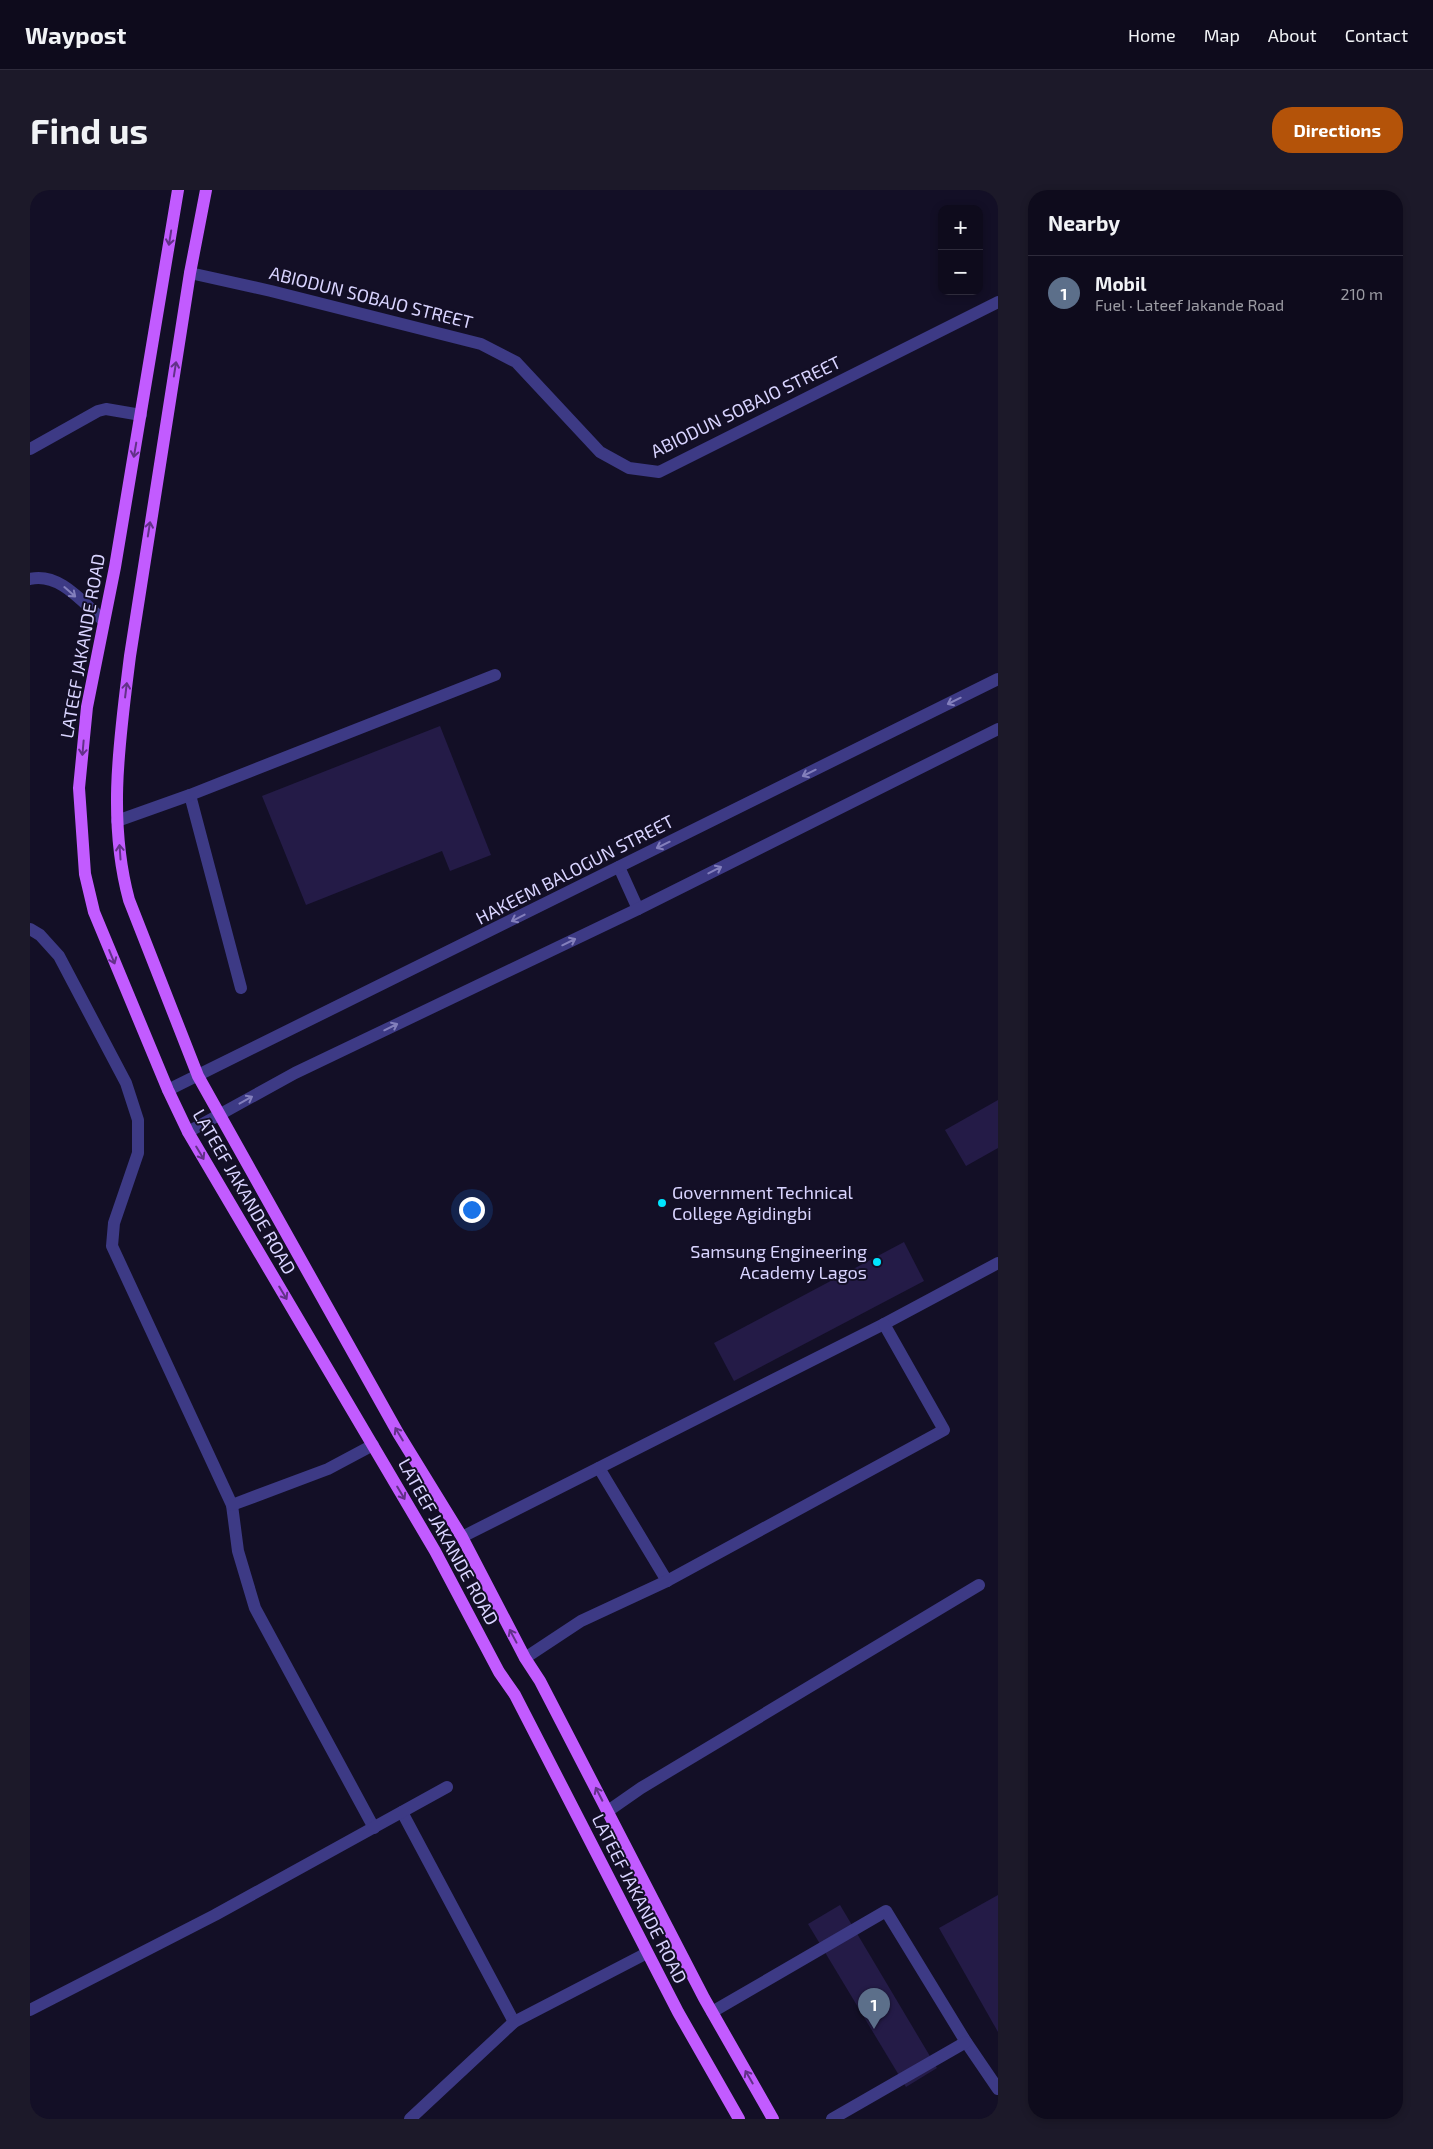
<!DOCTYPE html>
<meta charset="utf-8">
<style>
body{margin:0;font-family:"Exo 2",sans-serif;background:#1c1929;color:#f1f3f6}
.controls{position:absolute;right:15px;top:15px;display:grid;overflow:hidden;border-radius:10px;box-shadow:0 2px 8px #0003}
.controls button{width:45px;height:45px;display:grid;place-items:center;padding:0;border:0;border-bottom:1px solid #2e2b3b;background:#0e0b1c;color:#f1f3f6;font:25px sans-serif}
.you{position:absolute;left:441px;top:1019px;width:18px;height:18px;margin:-12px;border:4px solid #fff;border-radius:50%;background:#1a73e8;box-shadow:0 0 0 8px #1a73e833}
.badge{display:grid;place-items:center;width:32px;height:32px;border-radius:50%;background:#b45309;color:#fff;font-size:16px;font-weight:700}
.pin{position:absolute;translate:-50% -41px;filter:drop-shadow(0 1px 2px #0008)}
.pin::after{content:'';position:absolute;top:26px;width:18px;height:15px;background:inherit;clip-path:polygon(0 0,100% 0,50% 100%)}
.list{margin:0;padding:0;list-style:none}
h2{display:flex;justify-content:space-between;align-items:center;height:65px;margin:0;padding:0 20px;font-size:21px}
h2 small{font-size:16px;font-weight:400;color:#9b9ba3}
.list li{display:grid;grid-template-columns:32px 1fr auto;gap:15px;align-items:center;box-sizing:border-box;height:75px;padding:0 20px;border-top:1px solid #2e2b3b}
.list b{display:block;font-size:19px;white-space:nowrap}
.list p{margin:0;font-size:16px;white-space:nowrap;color:#9b9ba3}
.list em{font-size:16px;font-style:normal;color:#9b9ba3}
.map{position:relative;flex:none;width:968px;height:1929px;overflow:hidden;border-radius:20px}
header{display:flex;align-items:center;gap:30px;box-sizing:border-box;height:70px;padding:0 25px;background:#0e0b1c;border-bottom:1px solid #2e2b3b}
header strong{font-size:24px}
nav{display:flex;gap:28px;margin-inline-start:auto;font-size:18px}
.intro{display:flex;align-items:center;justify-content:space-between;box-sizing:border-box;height:120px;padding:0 30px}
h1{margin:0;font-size:35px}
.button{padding:12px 22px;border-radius:20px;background:#b45309;color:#fff;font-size:18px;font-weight:700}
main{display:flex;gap:30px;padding:0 30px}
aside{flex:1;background:#0e0b1c;border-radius:20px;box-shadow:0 2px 8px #0003}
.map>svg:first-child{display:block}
.building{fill:#241b47}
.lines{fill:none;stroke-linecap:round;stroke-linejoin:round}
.minor{stroke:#3d3a85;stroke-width:12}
.major{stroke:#c25bff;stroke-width:12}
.oneway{stroke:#623188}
.oneway2{stroke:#837fbc}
.poi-dot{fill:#00e5ff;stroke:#130f26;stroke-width:2}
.labels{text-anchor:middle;stroke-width:4;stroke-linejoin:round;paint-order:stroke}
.street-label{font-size:18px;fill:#d9d4ff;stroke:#130f26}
.poi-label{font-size:18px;fill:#d9d4ff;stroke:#130f26;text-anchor:start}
</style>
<header>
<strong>Waypost</strong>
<nav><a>Home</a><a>Map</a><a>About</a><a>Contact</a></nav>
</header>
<div class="intro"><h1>Find us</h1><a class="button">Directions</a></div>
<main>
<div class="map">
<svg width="968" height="1929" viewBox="0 0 968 1929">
<rect width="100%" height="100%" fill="#130f26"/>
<g class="building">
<polygon points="410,536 461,665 420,681 412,661 276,715 232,606"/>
<polygon points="968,910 968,958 936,976 915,940"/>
<polygon points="874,1052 894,1091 704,1191 684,1153"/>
<polygon points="968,1705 968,1842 909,1738"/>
<polygon points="810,1715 907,1878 876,1897 778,1734"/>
</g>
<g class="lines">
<g class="minor">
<polyline points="160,83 241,101 451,154 486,172 570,262 599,278 629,282 968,112"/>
<polyline points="0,259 68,221 76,219 111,225"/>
<path d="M 0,389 C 30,382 53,413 74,431"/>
<polyline points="160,605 211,798"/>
<polyline points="87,631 160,605 465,485"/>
<polyline points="589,677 608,719"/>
<polyline points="0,739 10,745 29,766 96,893 108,930 108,963 84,1033 82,1056 202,1315 208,1361 225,1418 344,1638"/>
<polyline points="138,900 968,489"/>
<polyline points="158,942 265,883 608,719 968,539"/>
<polyline points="569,1278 637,1391"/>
<polyline points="202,1315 298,1279 343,1255"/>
<polyline points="432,1347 854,1134 968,1073"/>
<polyline points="495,1468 551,1431 637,1391 914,1240 854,1134"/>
<polyline points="578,1621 611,1598 949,1395"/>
<polyline points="372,1622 484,1832"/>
<polyline points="0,1820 185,1725 417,1597"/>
<polyline points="682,1822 856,1721 936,1852 968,1899"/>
<polyline points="380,1929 484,1832 617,1763"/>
<polyline points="802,1929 936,1852"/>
</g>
<g class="major">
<polyline points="148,0 85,377 57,517 49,598 55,684 64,722 138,900 158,942 405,1361 469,1482 485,1505 648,1822 709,1929"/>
<path d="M 176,0 L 160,83 L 100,466 C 90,547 77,629 99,710 L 168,886 L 368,1243 L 432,1347 L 495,1468 L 510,1491 L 674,1808 L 743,1929"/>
</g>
</g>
<defs><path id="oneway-shaft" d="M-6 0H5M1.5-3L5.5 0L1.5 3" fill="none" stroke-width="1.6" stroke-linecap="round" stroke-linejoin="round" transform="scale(1.25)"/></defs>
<g class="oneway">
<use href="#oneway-shaft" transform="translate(140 48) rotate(99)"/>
<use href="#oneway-shaft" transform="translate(145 179) rotate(-81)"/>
<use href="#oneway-shaft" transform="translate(105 260) rotate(100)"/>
<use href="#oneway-shaft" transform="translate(119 339) rotate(-81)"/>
<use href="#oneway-shaft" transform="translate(96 500) rotate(-83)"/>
<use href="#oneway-shaft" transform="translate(53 558) rotate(95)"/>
<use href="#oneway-shaft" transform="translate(90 662) rotate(-94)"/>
<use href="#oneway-shaft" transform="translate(82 767) rotate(68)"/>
<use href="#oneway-shaft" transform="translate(170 963) rotate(59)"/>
<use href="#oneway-shaft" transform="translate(253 1103) rotate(59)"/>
<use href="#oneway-shaft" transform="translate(369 1244) rotate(-121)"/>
<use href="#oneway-shaft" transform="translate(371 1303) rotate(59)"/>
<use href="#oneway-shaft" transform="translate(483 1446) rotate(-118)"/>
<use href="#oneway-shaft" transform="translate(569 1604) rotate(-117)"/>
<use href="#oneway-shaft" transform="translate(719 1887) rotate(-120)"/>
</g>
<g class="oneway2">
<use href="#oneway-shaft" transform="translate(40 402) rotate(41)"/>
<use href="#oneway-shaft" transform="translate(924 511) rotate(154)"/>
<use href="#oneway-shaft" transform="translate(779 583) rotate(154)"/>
<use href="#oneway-shaft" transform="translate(633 655) rotate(154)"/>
<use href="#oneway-shaft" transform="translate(685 680) rotate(-27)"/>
<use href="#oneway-shaft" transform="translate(488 728) rotate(153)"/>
<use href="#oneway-shaft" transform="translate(539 752) rotate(-26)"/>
<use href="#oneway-shaft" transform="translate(361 837) rotate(-26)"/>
<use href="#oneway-shaft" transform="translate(216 910) rotate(-29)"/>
</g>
<g class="poi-dot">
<circle cx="632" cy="1013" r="5"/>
<circle cx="847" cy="1072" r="5"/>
</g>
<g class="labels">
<g class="street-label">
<text transform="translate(341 108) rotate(14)" y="6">ABIODUN SOBAJO STREET</text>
<text transform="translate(716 217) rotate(-26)" y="6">ABIODUN SOBAJO STREET</text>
<text transform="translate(53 456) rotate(-80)" y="6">LATEEF JAKANDE ROAD</text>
<text transform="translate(545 680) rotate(-27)" y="6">HAKEEM BALOGUN STREET</text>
<text transform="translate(214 1002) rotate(60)" y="6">LATEEF JAKANDE ROAD</text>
<text transform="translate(418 1352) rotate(61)" y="6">LATEEF JAKANDE ROAD</text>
<text transform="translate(609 1709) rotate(63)" y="6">LATEEF JAKANDE ROAD</text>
</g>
<g class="poi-label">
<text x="642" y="1009">Government Technical<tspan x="642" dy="21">College Agidingbi</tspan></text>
<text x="837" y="1068" text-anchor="end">Samsung Engineering<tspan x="837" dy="21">Academy Lagos</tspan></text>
</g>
</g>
</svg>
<div class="controls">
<button>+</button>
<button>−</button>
</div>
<div class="you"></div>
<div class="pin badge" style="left:844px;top:1839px;background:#5c6f8a">1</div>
</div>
<aside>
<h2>Nearby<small></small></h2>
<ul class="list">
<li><span class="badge" style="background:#5c6f8a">1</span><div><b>Mobil</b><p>Fuel · Lateef Jakande Road</p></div><em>210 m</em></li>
</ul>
</aside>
</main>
